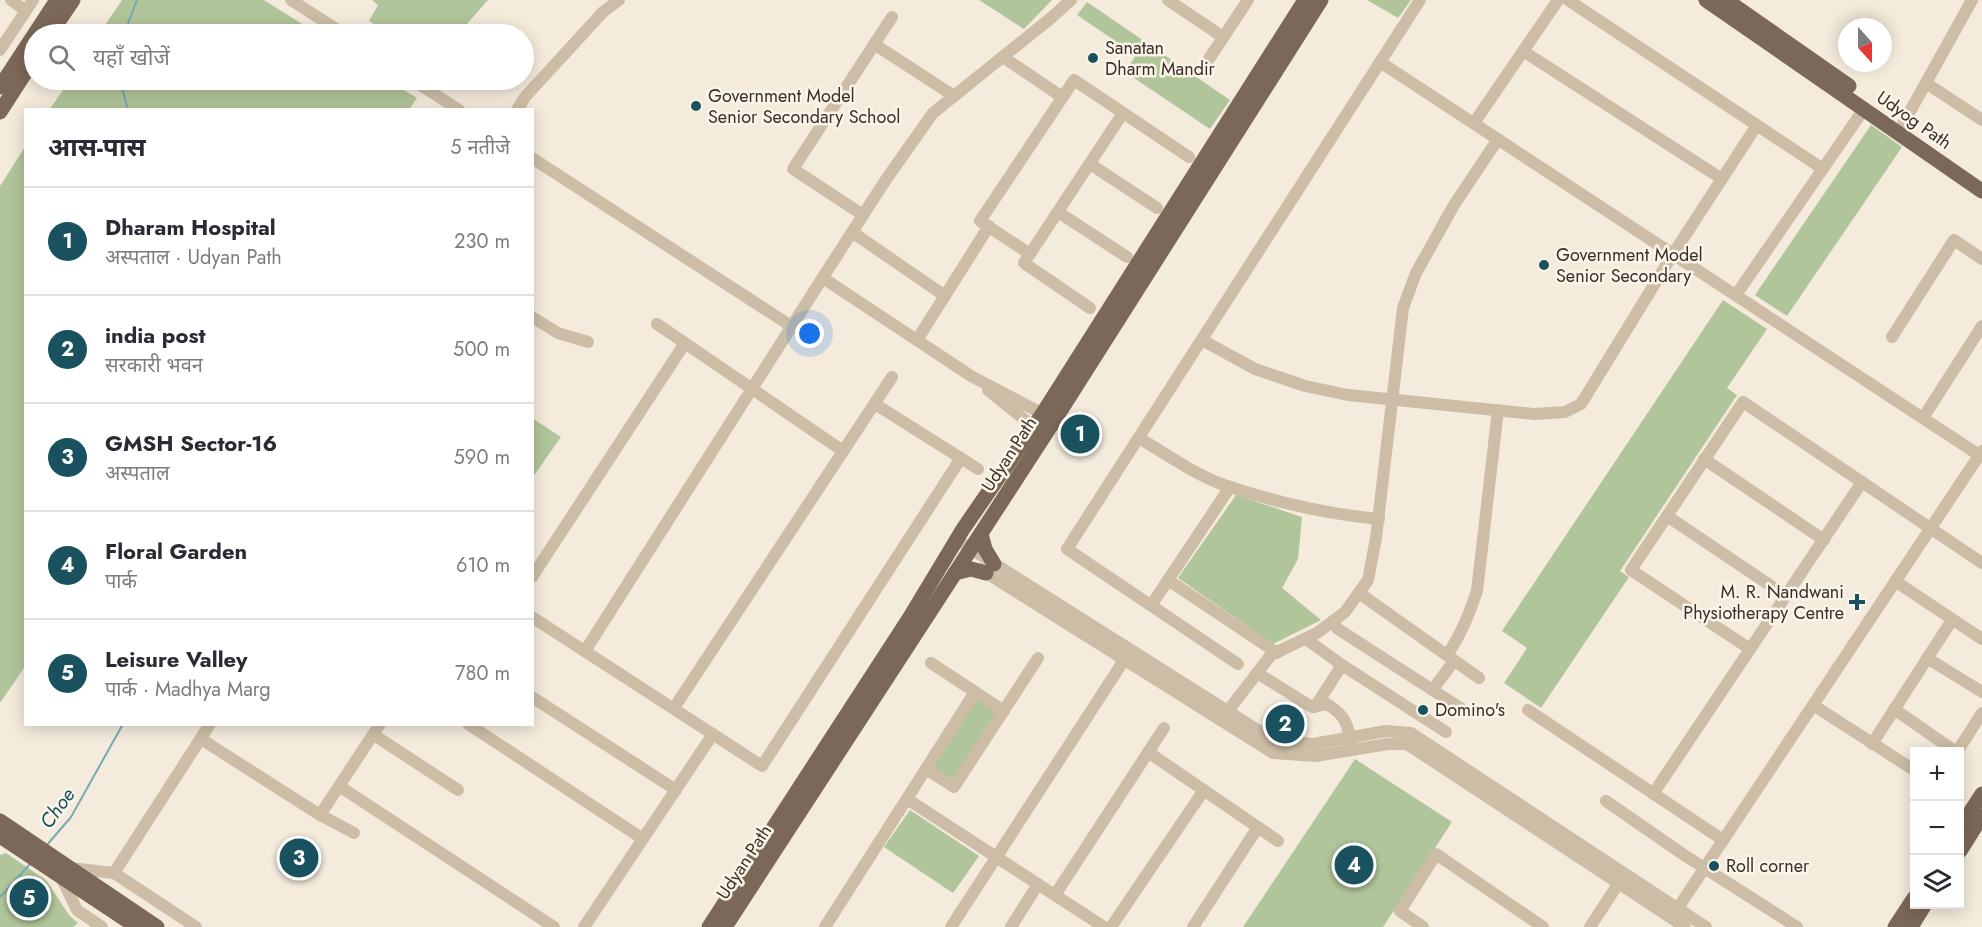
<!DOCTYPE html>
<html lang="hi">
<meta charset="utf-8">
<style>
body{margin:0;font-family:Jost,"Noto Sans Devanagari",sans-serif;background:#f7f7f7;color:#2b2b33}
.controls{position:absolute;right:18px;bottom:18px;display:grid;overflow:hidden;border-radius:0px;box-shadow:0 3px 15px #0003}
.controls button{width:54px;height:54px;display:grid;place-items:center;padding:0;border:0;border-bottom:2px solid #e1e1e2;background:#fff;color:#2b2b33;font:30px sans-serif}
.compass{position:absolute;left:1838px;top:18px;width:54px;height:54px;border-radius:50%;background:#fff;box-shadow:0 3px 15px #0003;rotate:159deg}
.you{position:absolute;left:810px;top:334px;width:21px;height:21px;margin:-15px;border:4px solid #fff;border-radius:50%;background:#1a73e8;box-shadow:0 0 0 9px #1a73e833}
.badge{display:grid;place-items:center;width:39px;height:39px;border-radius:50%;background:#19525e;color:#fff;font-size:20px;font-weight:700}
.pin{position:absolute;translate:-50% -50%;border:3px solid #fff;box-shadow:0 2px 6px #0006}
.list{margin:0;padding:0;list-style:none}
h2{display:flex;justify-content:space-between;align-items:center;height:78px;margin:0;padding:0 24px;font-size:26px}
h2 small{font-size:20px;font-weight:400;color:#7c7c81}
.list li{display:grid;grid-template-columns:39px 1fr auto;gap:18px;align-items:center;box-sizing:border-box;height:108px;padding:0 24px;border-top:2px solid #e1e1e2}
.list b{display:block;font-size:22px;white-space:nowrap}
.list p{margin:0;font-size:20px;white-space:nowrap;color:#7c7c81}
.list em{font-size:20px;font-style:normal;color:#7c7c81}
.icon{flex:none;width:33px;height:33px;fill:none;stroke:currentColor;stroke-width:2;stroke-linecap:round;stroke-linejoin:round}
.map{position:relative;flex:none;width:1982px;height:927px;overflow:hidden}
.search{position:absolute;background:#fff;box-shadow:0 3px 15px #0003;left:24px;top:24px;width:510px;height:66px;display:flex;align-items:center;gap:15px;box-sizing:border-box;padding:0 21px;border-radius:33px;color:#7c7c81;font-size:22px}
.panel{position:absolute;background:#fff;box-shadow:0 3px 15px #0003;left:24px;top:108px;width:510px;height:618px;border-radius:0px}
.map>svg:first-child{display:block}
.green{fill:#b1c59a}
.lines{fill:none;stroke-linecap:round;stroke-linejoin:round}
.stream{stroke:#78aab4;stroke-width:2}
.minor{stroke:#cdbda6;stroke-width:12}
.major{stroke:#7c6858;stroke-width:15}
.poi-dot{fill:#19525e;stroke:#fbf5e9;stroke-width:2}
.labels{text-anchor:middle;stroke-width:5;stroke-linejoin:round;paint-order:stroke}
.poi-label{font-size:18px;fill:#392f28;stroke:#fbf5e9;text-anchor:start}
.street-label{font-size:18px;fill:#392f28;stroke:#fbf5e9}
.water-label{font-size:20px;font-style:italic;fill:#19525e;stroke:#fbf5e9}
</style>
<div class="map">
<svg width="1982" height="927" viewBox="0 0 1982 927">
<rect width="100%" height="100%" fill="#f4ebdc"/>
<g class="green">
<polygon points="122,0 264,0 318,34 99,34"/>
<polygon points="372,0 488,0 458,34 389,34 369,21 378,5"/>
<polygon points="979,0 1052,0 1024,29"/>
<polygon points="1367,0 1411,0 1398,18"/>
<polygon points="1087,2 1230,100 1210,129 1125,72 1136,55 1077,15"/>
<polygon points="70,80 388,80 417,98 409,110 50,109"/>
<polygon points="1871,125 1902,147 1787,316 1755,295"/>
<polygon points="25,147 26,665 0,703 0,186"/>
<polygon points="1723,300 1767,329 1727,388 1737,395 1620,571 1629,577 1541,708 1504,683 1527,648 1502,631"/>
<polygon points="532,418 561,437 533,477 532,477"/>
<polygon points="1236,495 1302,517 1298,559 1282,588 1321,620 1273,644 1178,578"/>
<polygon points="976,699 998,713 953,782 932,769"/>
<polygon points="1355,759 1452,822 1383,927 1243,927"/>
<polygon points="910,810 979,856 953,893 884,847"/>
<polygon points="6,853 46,880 69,915 78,923 73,927 0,927 0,855"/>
</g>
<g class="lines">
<g class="stream">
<polyline points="124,34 137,0"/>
<polyline points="120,80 128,110"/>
<polyline points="46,846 71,817 123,724"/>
<polyline points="0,897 30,864"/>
</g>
<g class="minor">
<polyline points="11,0 26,11"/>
<polyline points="291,0 344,34"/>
<polyline points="1168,0 1223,37"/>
<polyline points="1568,0 1823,169"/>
<polyline points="874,44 954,96"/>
<polyline points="0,50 33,0"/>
<polyline points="1523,51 1722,179"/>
<polyline points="1003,57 1062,97"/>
<polyline points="1380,62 1979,455"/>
<polyline points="1201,71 1248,0"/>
<polyline points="413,80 459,110"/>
<polyline points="1926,83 1982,120"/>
<polyline points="517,110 525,97 603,12 619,0"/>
<polyline points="1474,123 1558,0"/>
<polyline points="1903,124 1972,0"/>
<polyline points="532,158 791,326"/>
<polyline points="1090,164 1157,208"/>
<polyline points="1058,212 1127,257"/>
<polyline points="863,215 793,169 892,17"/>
<polyline points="852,232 945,296"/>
<polyline points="1030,254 980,221 1074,80 1189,157"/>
<polyline points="823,278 971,376 1049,417"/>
<polyline points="1736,295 1864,109"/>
<polyline points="1090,308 1024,263 1123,113"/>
<polyline points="532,317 558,333 588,342"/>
<polyline points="657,324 843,451"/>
<polyline points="1892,337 1954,240 1982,259"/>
<polyline points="917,340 989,226"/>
<polyline points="1202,340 1255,369 1305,386 1348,395 1534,414 1565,412 1581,404 1673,254 1757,125"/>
<polyline points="988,390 1040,432"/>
<polyline points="875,404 978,469"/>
<polyline points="1923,418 1982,326"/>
<path d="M 1139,438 C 1166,454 1194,474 1224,485 C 1274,502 1327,514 1379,519"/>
<polyline points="1704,459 1824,540"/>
<polyline points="1667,516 1786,596"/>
<polyline points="957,540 1275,741 1313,744 1386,731 1411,733 1706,927"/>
<polyline points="980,569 1273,753 1315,756 1388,744 1407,744 1685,927"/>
<polyline points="532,577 685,343"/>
<polyline points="1168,580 1277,653"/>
<polyline points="1895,581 1982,639"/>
<polyline points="1359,593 1479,678"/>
<polyline points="1152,604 1230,487"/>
<polyline points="532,617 762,766 961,458"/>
<polyline points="1332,622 1338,629 1462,709"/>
<polyline points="1306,639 1342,665 1315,707"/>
<polyline points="1750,649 1631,570 1743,402 1982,563"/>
<polyline points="585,651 825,274 887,178 933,113 1051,18 1071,0"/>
<path d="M 1447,655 C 1461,635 1469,614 1477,591 L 1498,410"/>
<polyline points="1927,658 1982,692"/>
<polyline points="931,663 1004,711"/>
<polyline points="1238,664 1067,549 1420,0"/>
<polyline points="1342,665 1446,732"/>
<path d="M 1257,673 L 1312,707 L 1327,704 C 1346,716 1348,724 1351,746"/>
<polyline points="1433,689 1454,661"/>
<polyline points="532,697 676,790"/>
<polyline points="1813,705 1914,770"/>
<polyline points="674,708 892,377"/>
<polyline points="1894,709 1956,752"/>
<polyline points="1528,710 1723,840"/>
<polyline points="1224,716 1271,655 1317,633 1345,612 1368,580 1376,538 1403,308 1416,273 1454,205 1498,139"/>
<polyline points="468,724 643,839"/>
<polyline points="374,735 458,790"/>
<polyline points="201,739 320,815 354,833"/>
<polyline points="1872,744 1952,620"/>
<polyline points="1148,752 1278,841"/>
<polyline points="1957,752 1982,713"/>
<polyline points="926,769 954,787 1038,658"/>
<polyline points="339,786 554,927"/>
<polyline points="1653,794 1862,482"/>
<polyline points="907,799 1104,927"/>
<polyline points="1606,801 1684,855 1797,927"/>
<polyline points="320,815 380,724"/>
<polyline points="70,868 114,873 196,927"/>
<polyline points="114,873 210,724"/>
<polyline points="61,877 77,910 102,927"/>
<polyline points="1055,895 1164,728"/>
<polyline points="1674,914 1982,451"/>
<polyline points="584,927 713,734"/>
<polyline points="825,927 975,692"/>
<polyline points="951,927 1128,654"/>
<polyline points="1011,927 1038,884"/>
<polyline points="1111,927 1204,790"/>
<polyline points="1193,927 1258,827"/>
<polyline points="1423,927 1400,911 1436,854 1543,927"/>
<polyline points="1590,927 1622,878"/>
</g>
<g class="major">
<polyline points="1706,0 1982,191"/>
<polyline points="1726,0 1849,86"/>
<polyline points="50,34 73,0"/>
<polyline points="0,87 57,0"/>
<polyline points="0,112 34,59"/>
<polyline points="981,534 985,549 994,564"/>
<polyline points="955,573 971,569 986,573"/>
<polyline points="0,821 157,927"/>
<polyline points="1960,828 1982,794"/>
<polyline points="0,836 137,927"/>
<polyline points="1960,851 1982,816"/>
<polyline points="709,927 910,617 963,529 1043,413 1305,0"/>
<polyline points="725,927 1054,421 1321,0"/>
<polyline points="1895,927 1914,898"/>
<polyline points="1911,927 1925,904"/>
</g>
</g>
<g class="poi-dot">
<circle cx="1093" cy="58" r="6"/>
<circle cx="696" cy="106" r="6"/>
<circle cx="1544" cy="265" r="6"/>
<path d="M1854 593h6v6h6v6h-6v6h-6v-6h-6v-6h6z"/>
<circle cx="1423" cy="710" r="6"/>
<circle cx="1714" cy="866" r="6"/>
</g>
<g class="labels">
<g class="poi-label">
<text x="1105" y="54">Sanatan<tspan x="1105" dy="21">Dharm Mandir</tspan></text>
<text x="708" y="102">Government Model<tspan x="708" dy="21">Senior Secondary School</tspan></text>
<text x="1556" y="261">Government Model<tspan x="1556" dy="21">Senior Secondary</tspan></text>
<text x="1844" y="598" text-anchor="end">M. R. Nandwani<tspan x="1844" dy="21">Physiotherapy Centre</tspan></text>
<text x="1435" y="716">Domino's</text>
<text x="1726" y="872">Roll corner</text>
</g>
<g class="street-label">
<text transform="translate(1914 120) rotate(35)" y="6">Udyog Path</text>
<text transform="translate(1009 454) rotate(-57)" y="6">Udyan Path</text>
<text transform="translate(744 862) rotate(-57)" y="6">Udyan Path</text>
</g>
<g class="water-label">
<text transform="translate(57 808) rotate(-54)" y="7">Choe</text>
</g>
</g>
</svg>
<div class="controls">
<button>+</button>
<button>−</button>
<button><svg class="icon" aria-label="layers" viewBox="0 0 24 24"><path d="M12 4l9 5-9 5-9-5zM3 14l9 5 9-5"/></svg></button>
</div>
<svg class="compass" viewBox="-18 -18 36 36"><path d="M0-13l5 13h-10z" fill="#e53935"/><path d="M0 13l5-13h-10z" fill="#7c7c81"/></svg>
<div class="you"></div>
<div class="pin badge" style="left:1080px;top:434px">1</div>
<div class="pin badge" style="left:1285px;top:724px">2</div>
<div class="pin badge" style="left:299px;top:858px">3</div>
<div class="pin badge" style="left:1354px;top:865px">4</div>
<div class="pin badge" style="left:29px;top:898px">5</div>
<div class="search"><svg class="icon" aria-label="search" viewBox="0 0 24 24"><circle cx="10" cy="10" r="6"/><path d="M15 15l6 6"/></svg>यहाँ खोजें</div>
<section class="panel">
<h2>आस-पास<small>5 नतीजे</small></h2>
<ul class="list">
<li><span class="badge">1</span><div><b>Dharam Hospital</b><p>अस्पताल · Udyan Path</p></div><em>230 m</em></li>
<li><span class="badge">2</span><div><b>india post</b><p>सरकारी भवन</p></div><em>500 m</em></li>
<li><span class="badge">3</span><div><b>GMSH Sector-16</b><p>अस्पताल</p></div><em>590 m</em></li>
<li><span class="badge">4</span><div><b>Floral Garden</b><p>पार्क</p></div><em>610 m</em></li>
<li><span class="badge">5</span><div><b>Leisure Valley</b><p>पार्क · Madhya Marg</p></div><em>780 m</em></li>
</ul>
</section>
</div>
